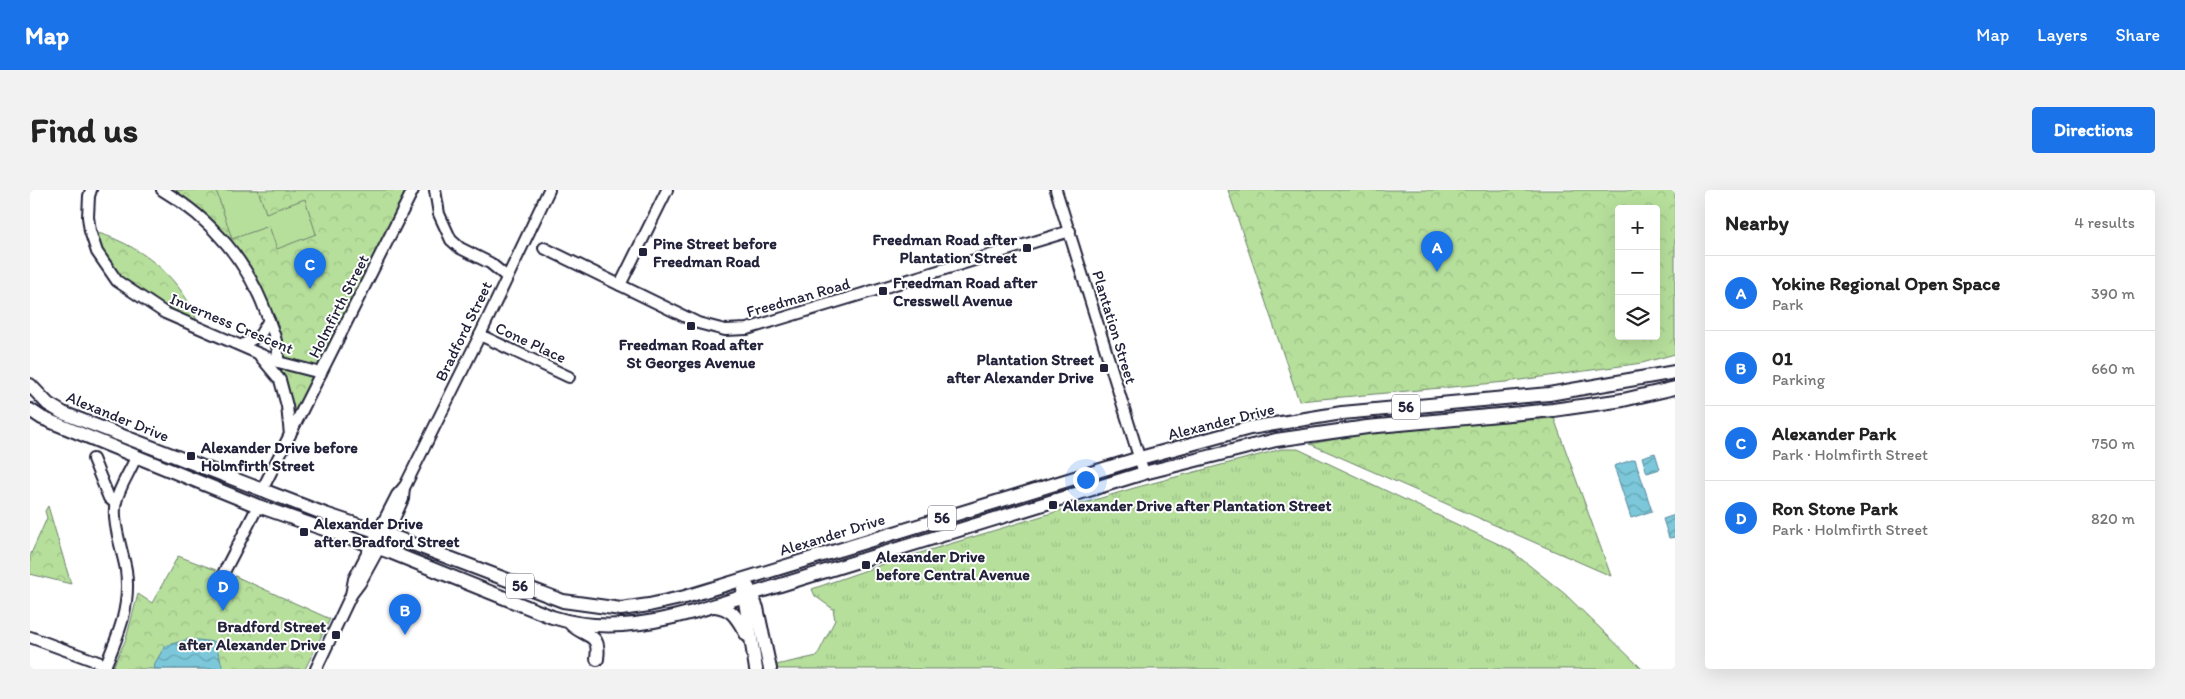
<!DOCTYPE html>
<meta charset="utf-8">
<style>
body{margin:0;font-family:Itim,sans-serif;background:#f2f2f2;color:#222}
.controls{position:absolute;right:15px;top:15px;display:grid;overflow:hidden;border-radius:5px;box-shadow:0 5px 20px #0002}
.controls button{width:45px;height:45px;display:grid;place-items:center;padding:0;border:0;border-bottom:1px solid #e0e0e0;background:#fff;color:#222;font:25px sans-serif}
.you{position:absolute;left:1055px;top:289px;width:18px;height:18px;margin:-12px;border:4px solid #fff;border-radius:50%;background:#1a73e8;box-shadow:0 0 0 8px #1a73e833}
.badge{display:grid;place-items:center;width:32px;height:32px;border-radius:50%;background:#1a73e8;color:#fff;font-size:16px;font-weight:700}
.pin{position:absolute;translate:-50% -41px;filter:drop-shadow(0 1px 2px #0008)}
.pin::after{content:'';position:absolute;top:26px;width:18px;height:15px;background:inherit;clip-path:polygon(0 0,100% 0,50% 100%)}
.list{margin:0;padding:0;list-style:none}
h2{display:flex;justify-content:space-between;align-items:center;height:65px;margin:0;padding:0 20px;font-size:21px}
h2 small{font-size:16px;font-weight:400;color:#767676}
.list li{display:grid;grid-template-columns:32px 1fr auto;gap:15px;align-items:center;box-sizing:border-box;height:75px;padding:0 20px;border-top:1px solid #e0e0e0}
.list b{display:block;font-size:19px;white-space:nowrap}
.list p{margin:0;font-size:16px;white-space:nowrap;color:#767676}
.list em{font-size:16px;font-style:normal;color:#767676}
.icon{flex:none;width:28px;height:28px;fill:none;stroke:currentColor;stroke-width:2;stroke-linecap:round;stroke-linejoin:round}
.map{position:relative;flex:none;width:1645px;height:479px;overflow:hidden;border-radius:5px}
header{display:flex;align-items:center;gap:30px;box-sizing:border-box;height:70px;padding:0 25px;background:#1a73e8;color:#fff}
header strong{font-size:24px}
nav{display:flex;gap:28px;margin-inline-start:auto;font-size:18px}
.intro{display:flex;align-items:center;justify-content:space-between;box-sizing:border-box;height:120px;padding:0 30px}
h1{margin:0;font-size:35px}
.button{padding:12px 22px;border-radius:5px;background:#1a73e8;color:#fff;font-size:18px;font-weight:700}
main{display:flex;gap:30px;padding:0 30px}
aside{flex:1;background:#fff;border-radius:5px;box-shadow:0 5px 20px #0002}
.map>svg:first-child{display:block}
.grass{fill:url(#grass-tufts);stroke:#6c806b}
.forest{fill:url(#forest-crowns);stroke:#6c806b;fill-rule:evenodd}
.pitch{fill:#b6df9b;stroke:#6c806b}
.water{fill:url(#water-waves);stroke:#57869a}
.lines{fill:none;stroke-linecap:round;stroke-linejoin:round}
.minor-casing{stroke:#22223b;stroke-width:14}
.major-casing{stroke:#22223b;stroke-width:16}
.minor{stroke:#fff;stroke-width:10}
.major{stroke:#fff;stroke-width:12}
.poi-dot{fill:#22223b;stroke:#fff;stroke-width:2}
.labels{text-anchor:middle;stroke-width:4;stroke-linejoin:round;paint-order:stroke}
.shield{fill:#fff;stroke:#646476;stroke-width:1}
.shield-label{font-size:15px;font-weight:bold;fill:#22223b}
.poi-label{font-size:16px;font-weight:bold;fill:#22223b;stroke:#fff;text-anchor:start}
.street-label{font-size:16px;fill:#22223b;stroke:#fff}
</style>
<header>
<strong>Map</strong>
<nav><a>Map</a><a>Layers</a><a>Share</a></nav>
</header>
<div class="intro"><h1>Find us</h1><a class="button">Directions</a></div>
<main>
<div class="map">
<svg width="1645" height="479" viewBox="0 0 1645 479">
<defs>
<pattern id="grass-tufts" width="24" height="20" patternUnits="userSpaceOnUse" patternTransform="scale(1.25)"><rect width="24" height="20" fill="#b6df9b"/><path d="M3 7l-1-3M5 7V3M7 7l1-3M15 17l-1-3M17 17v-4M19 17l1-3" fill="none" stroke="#9cbf86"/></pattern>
<pattern id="forest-crowns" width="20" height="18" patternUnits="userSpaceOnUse" patternTransform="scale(1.25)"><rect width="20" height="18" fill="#b6df9b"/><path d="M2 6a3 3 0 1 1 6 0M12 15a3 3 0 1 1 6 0" fill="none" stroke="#9cbf86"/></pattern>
<pattern id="water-waves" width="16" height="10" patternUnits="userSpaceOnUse" patternTransform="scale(1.25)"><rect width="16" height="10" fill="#7bc8da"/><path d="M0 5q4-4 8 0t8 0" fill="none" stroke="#64a2b2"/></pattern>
</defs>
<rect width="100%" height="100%" fill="#fff"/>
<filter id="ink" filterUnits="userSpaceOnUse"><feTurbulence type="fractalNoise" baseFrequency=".02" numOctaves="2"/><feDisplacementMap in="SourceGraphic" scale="10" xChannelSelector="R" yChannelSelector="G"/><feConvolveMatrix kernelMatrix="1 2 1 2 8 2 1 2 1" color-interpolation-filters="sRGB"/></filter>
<g filter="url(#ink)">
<polygon class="grass" points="1252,259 1268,259 1479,359 1535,404 1612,479 748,479 746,475 787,466 805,430 803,419 785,406 782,399 854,374 1104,298"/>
<g class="forest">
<polygon points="133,0 383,0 260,247 250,190 229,165 248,172 249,157 199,56"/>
<path d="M 1198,0 L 1645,0 L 1645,164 L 1612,173 L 1476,192 L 1269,211 ZM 1589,19 L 1626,19 L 1626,146 L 1589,146 Z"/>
<path d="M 60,41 C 107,51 156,90 169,137 L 87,91 Z"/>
<polygon points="1524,228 1581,386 1280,254 1337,243"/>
<polygon points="18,316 41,394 0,384 0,366 17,328 15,321"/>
<polygon points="148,366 186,380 181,399 199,405 205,386 300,429 275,479 82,479 96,449 108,404 122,413"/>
</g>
<polygon class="pitch" points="186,0 228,0 236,23 275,9 286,44 247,59 239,36 202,49"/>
<g class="water">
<polygon points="1625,263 1630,279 1617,283 1612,267"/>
<polygon points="1605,269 1622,321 1601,328 1584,276"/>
<polygon points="1645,325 1645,347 1639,348 1633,329"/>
<polygon points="159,449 185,452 193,479 124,479 125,473 135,456"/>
</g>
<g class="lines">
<g class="minor-casing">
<g id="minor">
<polyline points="61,0 59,6 58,27 60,41 67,62 87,91 135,123 248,172 291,183"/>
<path d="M 132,0 C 182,29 219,73 238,128 C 244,144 249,155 248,172"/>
<polyline points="405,0 409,24 421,50 430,58 460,73 477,87"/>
<polyline points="1026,0 1114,283"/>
<polyline points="514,58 668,133 695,140 717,139 1040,41"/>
<polyline points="590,95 637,0"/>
<polyline points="450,145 539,187"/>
<polyline points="212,155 230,145 239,130"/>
<polyline points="230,166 250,190 257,216 260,245"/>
<polyline points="63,269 79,308 85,313"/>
<polyline points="232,300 383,0"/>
<polyline points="191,394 194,382 228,316"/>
<polyline points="321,405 324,389 367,305 375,296 450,145 519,0"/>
<polyline points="0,447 76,475"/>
<path d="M 74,479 C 88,446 101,417 96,380 C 93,362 81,330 86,312 C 89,297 100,282 106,267"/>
<polyline points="286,479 321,405 330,393 360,338 373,309 374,297"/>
</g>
</g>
<g class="major-casing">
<g id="major">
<polyline points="0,195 18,214 33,223 295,324 367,348 533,411 591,419 619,415 655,407 1110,268 1220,238 1312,223 1519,204 1645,182"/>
<path d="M 0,220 L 12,228 L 228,316 L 360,362 L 522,427 C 569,442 616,435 663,422 L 1114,283 L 1246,250 L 1337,237 L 1523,220 L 1593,210 L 1645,198"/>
<polyline points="718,397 727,418 740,479"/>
<polyline points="713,399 726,479"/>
<path d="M 685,416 C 704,418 708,431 717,445"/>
<path d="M 541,434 C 556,448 571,442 567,469"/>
</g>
</g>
<use href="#minor" class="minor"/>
<use href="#major" class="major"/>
</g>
</g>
<g class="poi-dot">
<rect x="992" y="53" width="10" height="10" rx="2.5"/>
<rect x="608" y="57" width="10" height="10" rx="2.5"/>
<rect x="848" y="96" width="10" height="10" rx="2.5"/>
<rect x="656" y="131" width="10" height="10" rx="2.5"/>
<rect x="1069" y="173" width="10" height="10" rx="2.5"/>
<rect x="156" y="261" width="10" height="10" rx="2.5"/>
<rect x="1018" y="310" width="10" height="10" rx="2.5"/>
<rect x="269" y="337" width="10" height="10" rx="2.5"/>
<rect x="831" y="370" width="10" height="10" rx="2.5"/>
<rect x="301" y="440" width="10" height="10" rx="2.5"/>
</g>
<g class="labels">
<g class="shield">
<rect x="1362" y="204.5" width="28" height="25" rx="4"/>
<rect x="898" y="315.5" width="28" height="25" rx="4"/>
<rect x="476" y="383.5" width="28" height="25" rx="4"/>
</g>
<g class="shield-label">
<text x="1376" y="222">56</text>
<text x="912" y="333">56</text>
<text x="490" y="401">56</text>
</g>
<g class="poi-label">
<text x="987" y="55" text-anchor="end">Freedman Road after<tspan x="987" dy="18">Plantation Street</tspan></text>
<text x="623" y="59">Pine Street before<tspan x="623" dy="18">Freedman Road</tspan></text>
<text x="863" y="98">Freedman Road after<tspan x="863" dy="18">Cresswell Avenue</tspan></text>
<text x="661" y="160" text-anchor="middle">Freedman Road after<tspan x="661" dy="18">St Georges Avenue</tspan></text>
<text x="1064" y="175" text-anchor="end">Plantation Street<tspan x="1064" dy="18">after Alexander Drive</tspan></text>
<text x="171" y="263">Alexander Drive before<tspan x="171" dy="18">Holmfirth Street</tspan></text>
<text x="1033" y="321">Alexander Drive after Plantation Street</text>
<text x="284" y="339">Alexander Drive<tspan x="284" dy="18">after Bradford Street</tspan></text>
<text x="846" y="372">Alexander Drive<tspan x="846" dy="18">before Central Avenue</tspan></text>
<text x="296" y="442" text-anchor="end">Bradford Street<tspan x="296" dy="18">after Alexander Drive</tspan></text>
</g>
<g class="street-label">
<text transform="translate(768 107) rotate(-16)" y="6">Freedman Road</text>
<text transform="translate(308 116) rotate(-63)" y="6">Holmfirth Street</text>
<text transform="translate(202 133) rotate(23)" y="6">Inverness Crescent</text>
<text transform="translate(1085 137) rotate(73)" y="6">Plantation Street</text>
<text transform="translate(433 141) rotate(-64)" y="6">Bradford Street</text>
<text transform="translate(501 152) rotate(25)" y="6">Cone Place</text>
<text transform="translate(88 226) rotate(22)" y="6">Alexander Drive</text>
<text transform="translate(1191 231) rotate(-14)" y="6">Alexander Drive</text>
<text transform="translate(802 344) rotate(-17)" y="6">Alexander Drive</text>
</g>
</g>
</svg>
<div class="controls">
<button>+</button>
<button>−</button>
<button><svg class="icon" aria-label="layers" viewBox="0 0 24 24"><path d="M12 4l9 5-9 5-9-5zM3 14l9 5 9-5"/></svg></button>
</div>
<div class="you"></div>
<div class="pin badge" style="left:1407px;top:82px">A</div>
<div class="pin badge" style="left:375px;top:445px">B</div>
<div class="pin badge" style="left:280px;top:99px">C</div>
<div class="pin badge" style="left:193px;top:421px">D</div>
</div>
<aside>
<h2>Nearby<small>4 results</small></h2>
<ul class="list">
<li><span class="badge">A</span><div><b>Yokine Regional Open Space</b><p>Park</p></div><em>390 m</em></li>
<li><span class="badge">B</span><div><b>01</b><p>Parking</p></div><em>660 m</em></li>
<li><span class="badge">C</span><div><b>Alexander Park</b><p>Park · Holmfirth Street</p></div><em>750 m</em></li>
<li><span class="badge">D</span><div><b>Ron Stone Park</b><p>Park · Holmfirth Street</p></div><em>820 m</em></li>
</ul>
</aside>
</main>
